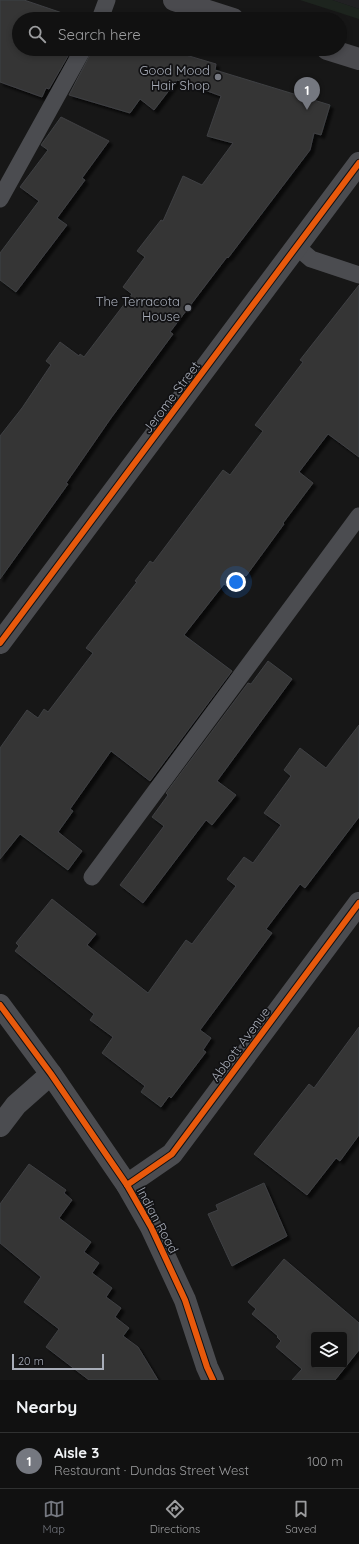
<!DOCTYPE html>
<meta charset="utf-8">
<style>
body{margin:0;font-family:Quicksand,sans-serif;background:#1a1a1a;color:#f1f3f6}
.controls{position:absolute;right:12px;bottom:12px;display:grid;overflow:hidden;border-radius:4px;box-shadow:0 2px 6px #0003}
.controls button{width:36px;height:36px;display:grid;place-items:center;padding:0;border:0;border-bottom:1px solid #303131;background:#111;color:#f1f3f6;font:20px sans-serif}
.scale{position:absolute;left:12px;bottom:10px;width:92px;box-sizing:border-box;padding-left:4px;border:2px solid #a8adb8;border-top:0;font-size:11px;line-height:14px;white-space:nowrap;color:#a8adb8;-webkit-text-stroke:3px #111113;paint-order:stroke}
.you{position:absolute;left:236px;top:582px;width:14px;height:14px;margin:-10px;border:3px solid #fff;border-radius:50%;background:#1a73e8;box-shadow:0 0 0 6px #1a73e833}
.badge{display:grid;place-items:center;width:26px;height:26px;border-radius:50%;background:#757880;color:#fff;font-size:13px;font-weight:700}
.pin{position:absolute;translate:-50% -33px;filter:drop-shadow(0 1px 2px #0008)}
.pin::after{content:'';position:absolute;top:21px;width:14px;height:12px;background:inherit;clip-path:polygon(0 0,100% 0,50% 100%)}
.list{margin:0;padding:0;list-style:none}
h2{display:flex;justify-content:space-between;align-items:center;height:52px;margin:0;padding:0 16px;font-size:17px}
h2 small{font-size:13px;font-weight:400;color:#9c9d9f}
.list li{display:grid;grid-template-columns:26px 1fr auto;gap:12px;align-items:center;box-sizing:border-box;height:56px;padding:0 16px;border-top:1px solid #303131}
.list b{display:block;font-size:15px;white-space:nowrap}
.list p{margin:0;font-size:13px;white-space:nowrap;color:#9c9d9f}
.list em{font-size:13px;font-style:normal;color:#9c9d9f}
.icon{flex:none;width:22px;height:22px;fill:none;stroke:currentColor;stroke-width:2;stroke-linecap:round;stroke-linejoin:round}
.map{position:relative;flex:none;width:359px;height:1380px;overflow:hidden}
.search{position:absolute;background:#111;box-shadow:0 2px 6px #0003;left:12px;right:12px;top:12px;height:44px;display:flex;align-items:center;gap:10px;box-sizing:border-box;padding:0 14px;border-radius:22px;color:#9c9d9f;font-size:15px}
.sheet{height:108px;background:#111}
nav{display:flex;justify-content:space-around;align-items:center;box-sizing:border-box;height:56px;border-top:1px solid #303131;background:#111;font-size:11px;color:#9c9d9f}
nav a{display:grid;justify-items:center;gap:2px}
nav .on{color:#757880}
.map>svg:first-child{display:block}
.built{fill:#212123}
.green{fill:#1d241e}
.building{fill:#353536;stroke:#3f4043;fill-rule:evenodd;filter:url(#shadow)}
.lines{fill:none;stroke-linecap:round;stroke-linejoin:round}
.lane{stroke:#4b4c50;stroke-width:17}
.street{stroke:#4b4c50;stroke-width:22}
.secondary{stroke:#4a4a4e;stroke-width:22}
.cycleway-casing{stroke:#111113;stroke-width:8}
.cycleway{stroke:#e8590c;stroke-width:6}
.poi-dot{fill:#757880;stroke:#111113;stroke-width:1.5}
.labels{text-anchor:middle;stroke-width:3.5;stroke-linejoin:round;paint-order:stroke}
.poi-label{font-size:13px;fill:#a8adb8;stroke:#111113;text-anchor:end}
.street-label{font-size:13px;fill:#a8adb8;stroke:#111113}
</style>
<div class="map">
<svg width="359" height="1380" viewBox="0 0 359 1380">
<defs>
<filter id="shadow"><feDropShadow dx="3.5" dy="3.5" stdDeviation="1" flood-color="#0009"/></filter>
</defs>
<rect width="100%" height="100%" fill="#171717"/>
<polygon class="built" points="332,0 359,0 359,9"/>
<polygon class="green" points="300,0 332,0 359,9 359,19"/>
<g class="building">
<polygon points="0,0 24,0 80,19 19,19 19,49 72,49 49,89 46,88 42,97 0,82"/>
<polygon points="93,49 169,49 177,55 179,53 216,64 215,70 330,105 321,135 314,133 310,150 228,258 227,257 170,332 173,334 111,418 66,483 68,484 0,579 0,436 22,408 51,365 46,361 60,342 79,356 80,354 84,357 132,294 123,287 145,257 137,251 161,220 163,221 183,176 202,185 233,143 207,136 221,96 177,80 154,110 140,99 130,113 69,95"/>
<polygon points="61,117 109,141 82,178 85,180 57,218 67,225 16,292 0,280 0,253 39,201 20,187 48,150 41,145"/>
<polygon points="359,285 359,457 328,434 299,472 313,483 283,523 284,524 246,576 239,572 229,587 224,584 184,635 232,671 150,781 111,751 70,809 73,811 58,832 82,851 68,870 20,834 0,859 0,748 27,710 38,718 44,709 48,712 93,653 86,648 137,582 135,581 150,561 153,563 223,470 230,475 263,431 255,425 303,362 300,360"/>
<polygon points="268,661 292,679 217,781 236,795 212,825 206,820 143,903 120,885 164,826 152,817 168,795 166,793 248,683 251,684"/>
<polygon points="359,725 359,817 305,888 300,884 266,929 272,933 200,1030 211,1038 203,1050 206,1052 171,1098 169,1096 161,1107 141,1092 145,1086 102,1053 113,1037 90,1020 94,1014 15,951 19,946 16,943 52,899 96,934 87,945 148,993 186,940 192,944 236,886 227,879 244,857 253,863 281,825 264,813 291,776 284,770 300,748 326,768"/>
<polygon points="359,1027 359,1135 340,1161 336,1158 307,1195 254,1154 309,1084 314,1088"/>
<polygon points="29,1164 66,1190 64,1193 72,1200 59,1218 91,1242 84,1252 99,1263 92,1273 112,1288 106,1297 121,1308 115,1317 129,1328 123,1336 138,1347 158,1380 89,1380 46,1347 59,1329 24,1302 41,1277 0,1243 0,1204"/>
<polygon points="264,1183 287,1236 232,1266 208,1214 218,1210 216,1205"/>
<path d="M 284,1259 L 359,1323 L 359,1350 L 335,1380 L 292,1380 L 302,1369 L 276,1347 L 281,1341 L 277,1337 L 278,1336 L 252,1314 L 256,1309 L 248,1302 ZM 314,1335 L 344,1335 L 344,1365 L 314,1365 Z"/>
</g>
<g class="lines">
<g class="lane">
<polyline points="100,19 107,0"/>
<polyline points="0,199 83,49"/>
<polyline points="297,247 311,259 359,275"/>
<polyline points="92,877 359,516"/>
</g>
<g class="street">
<polyline points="0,643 359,163"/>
<polyline points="0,1005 51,1074 127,1185 151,1227 185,1300 207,1367 213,1380"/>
<polyline points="0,1126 16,1105 51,1074"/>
<polyline points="127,1185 172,1154 359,903"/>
</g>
<g class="secondary">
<polyline points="174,0 233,19"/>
<polyline points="327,49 359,59"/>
</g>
<g class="cycleway-casing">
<g id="cycleway">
<polyline points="0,643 359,163"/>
<polyline points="0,1005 51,1074 127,1185 151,1227 185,1300 207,1367 213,1380"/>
<polyline points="127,1185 172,1154 359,903"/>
</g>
</g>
<use href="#cycleway" class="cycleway"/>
</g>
<g class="poi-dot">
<circle cx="218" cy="77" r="4"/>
<circle cx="188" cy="308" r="4"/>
</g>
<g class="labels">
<g class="poi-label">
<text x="210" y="75">Good Mood<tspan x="210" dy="15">Hair Shop</tspan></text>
<text x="180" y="306">The Terracota<tspan x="180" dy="15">House</tspan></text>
</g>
<g class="street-label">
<text transform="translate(171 397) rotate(-53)" y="5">Jerome Street</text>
<text transform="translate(240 1044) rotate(-53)" y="5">Abbott Avenue</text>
<text transform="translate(158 1220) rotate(62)" y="5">Indian Road</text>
</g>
</g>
</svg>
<div class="controls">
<button><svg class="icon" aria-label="layers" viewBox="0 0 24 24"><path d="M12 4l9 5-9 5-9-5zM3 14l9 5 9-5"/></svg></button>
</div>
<div class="scale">20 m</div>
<div class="you"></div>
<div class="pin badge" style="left:307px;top:110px">1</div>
<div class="search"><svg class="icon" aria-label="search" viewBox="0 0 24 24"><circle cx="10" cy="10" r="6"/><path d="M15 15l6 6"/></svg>Search here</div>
</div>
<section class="sheet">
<h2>Nearby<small></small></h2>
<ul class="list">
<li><span class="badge">1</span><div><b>Aisle 3</b><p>Restaurant · Dundas Street West</p></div><em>100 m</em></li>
</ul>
</section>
<nav>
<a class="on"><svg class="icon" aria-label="map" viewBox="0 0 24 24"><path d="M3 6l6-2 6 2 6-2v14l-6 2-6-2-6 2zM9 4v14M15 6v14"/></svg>Map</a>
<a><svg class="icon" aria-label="directions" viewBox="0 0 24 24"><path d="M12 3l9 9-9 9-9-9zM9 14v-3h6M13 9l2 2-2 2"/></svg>Directions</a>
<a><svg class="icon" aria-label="saved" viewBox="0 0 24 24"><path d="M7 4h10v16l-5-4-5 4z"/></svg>Saved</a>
</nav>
